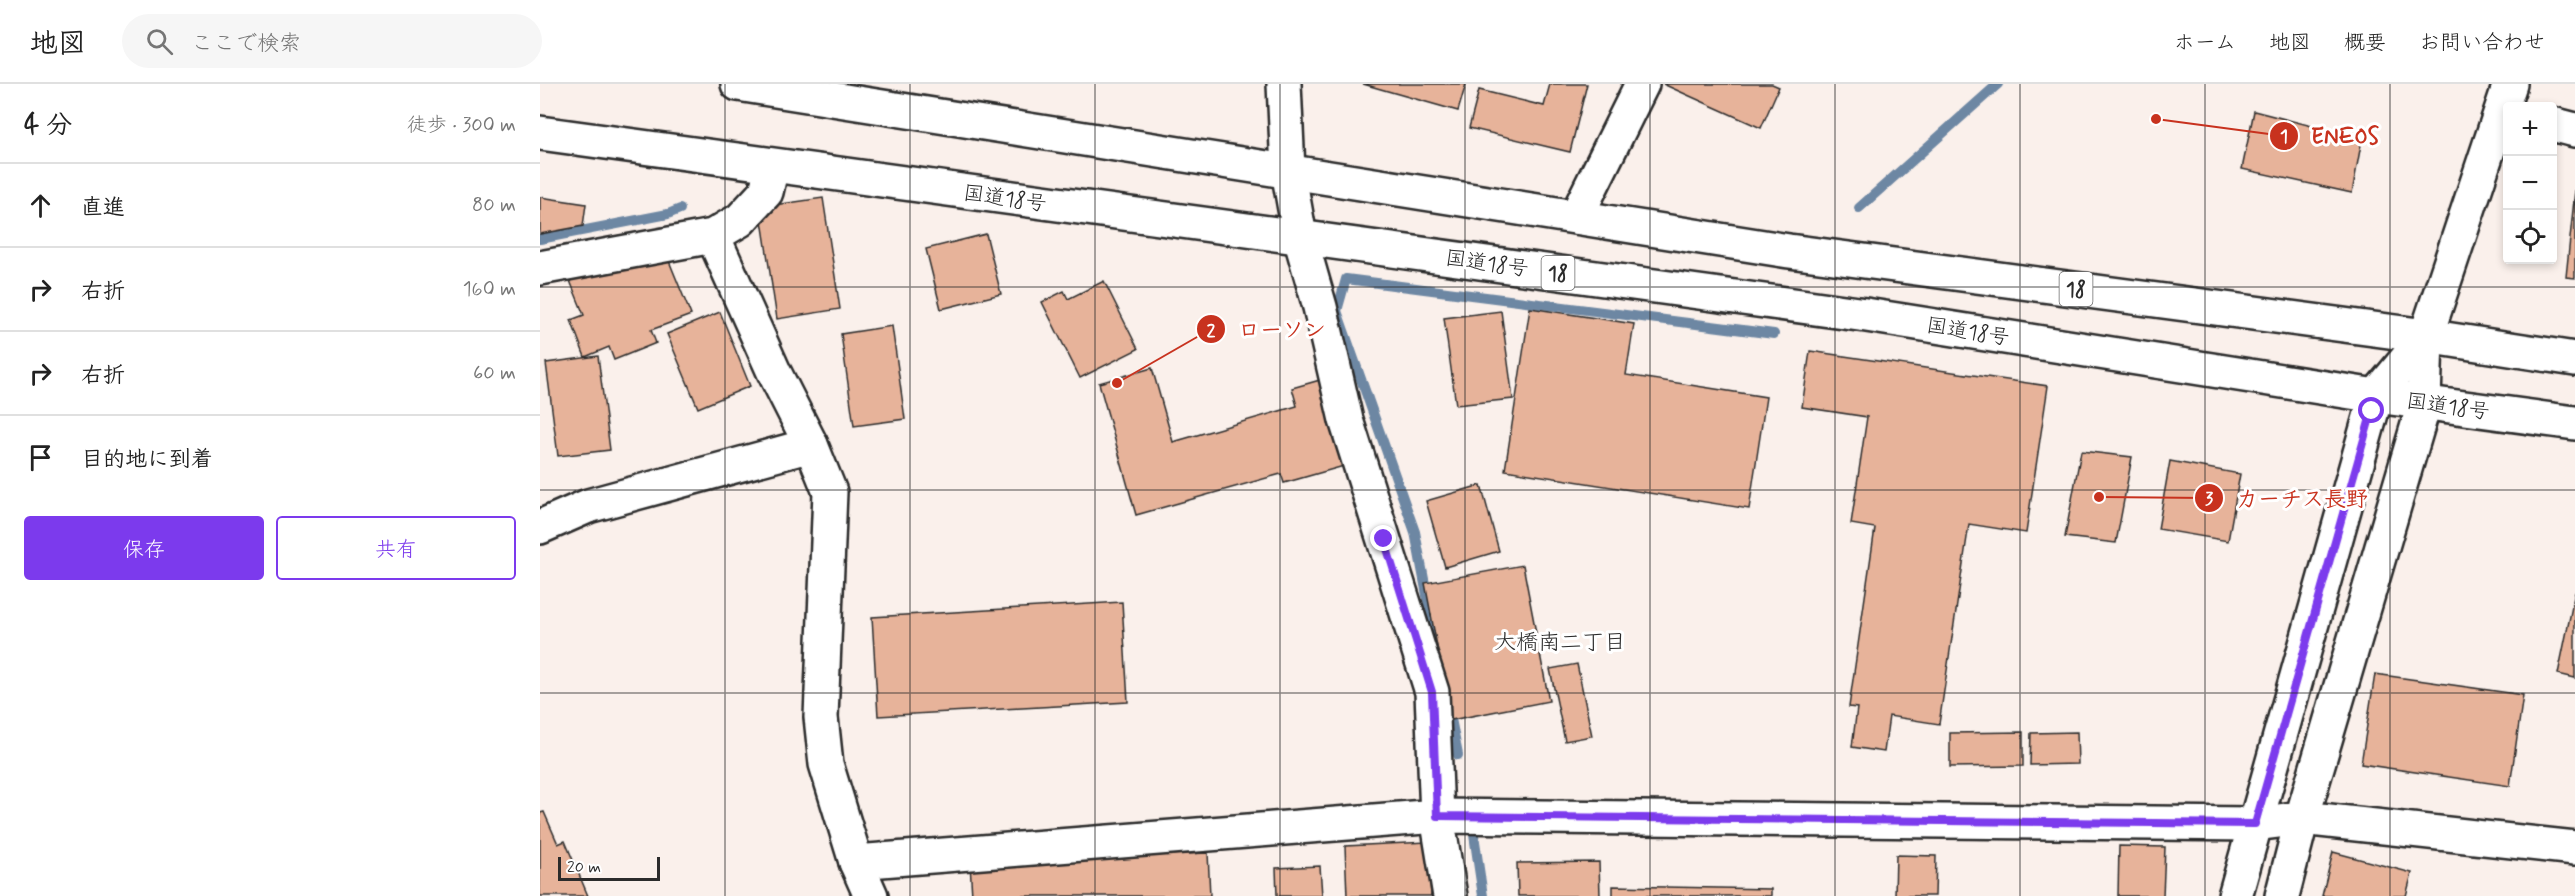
<!DOCTYPE html>
<html lang="ja">
<meta charset="utf-8">
<style>
body{margin:0;font-family:Mynerve,"Klee One",sans-serif;background:#f6f6f6;color:#222}
.controls{position:absolute;right:18px;top:18px;display:grid;overflow:hidden;border-radius:6px;box-shadow:0 3px 9px #0003}
.controls button{width:54px;height:54px;display:grid;place-items:center;padding:0;border:0;border-bottom:2px solid #e0e0e0;background:#fff;color:#222;font:30px sans-serif}
.scale{position:absolute;left:18px;bottom:15px;width:102px;box-sizing:border-box;padding-left:6px;border:3px solid #2b2b2b;border-top:0;font-size:16px;line-height:21px;white-space:nowrap;color:#2b2b2b;-webkit-text-stroke:4px #fff;paint-order:stroke}
.stop{position:absolute;width:18px;height:18px;margin:-14px;border:4px solid #7c3aed;border-radius:50%;background:#fff}
.stop.end{background:#7c3aed;border-color:#fff;box-shadow:0 2px 6px #0008}
.list{margin:0;padding:0;list-style:none}
h2{display:flex;justify-content:space-between;align-items:center;height:78px;margin:0;padding:0 24px;font-size:26px}
h2 small{font-size:20px;font-weight:400;color:#767676}
.list li{display:grid;grid-template-columns:39px 1fr auto;gap:18px;align-items:center;box-sizing:border-box;height:84px;padding:0 24px;border-top:2px solid #e0e0e0}
.list b{display:block;font-size:22px;white-space:nowrap}
.list em{font-size:20px;font-style:normal;color:#767676}
.actions{display:flex;gap:12px;padding:18px 24px}
.actions a{flex:1;padding:14px 0;border:2px solid #7c3aed;border-radius:6px;text-align:center;font-size:21px;color:#7c3aed}
.actions .main{background:#7c3aed;color:#fff}
.icon{flex:none;width:33px;height:33px;fill:none;stroke:currentColor;stroke-width:2;stroke-linecap:round;stroke-linejoin:round}
.map{position:relative;flex:none;width:2035px;height:812px;overflow:hidden}
header{display:flex;align-items:center;gap:36px;box-sizing:border-box;height:84px;padding:0 30px;background:#fff;border-bottom:2px solid #e0e0e0}
header strong{font-size:28px}
nav{display:flex;gap:33px;margin-inline-start:auto;font-size:21px}
.search{width:420px;height:54px;background:#f6f6f6;display:flex;align-items:center;gap:15px;box-sizing:border-box;padding:0 21px;border-radius:33px;color:#767676;font-size:22px}
main{display:flex}
aside{flex:1;background:#fff}
.map>svg:first-child{display:block}
.lines{fill:none;stroke-linecap:round;stroke-linejoin:round}
.stream{stroke:#6d87a3;stroke-width:10}
.building{fill:#e7b39a;stroke:#2b2b2b;stroke-width:1.5}
.street-casing{stroke:#2b2b2b;stroke-width:38}
.secondary-casing{stroke:#2b2b2b;stroke-width:38}
.highway-casing{stroke:#2b2b2b;stroke-width:38}
.street{stroke:#fff;stroke-width:33}
.secondary{stroke:#fff;stroke-width:33}
.highway{stroke:#fff;stroke-width:33}
.route{stroke:#7c3aed;stroke-width:8}
.grid{fill:none;stroke:#2b2b2b;stroke-width:1.5;stroke-opacity:0.55}
.labels{text-anchor:middle;stroke-width:6;stroke-linejoin:round;paint-order:stroke}
.shield{fill:#fff;stroke:#6b6b6b;stroke-width:1.5}
.shield-label{font-size:20px;font-weight:bold;fill:#2b2b2b}
.street-label{font-size:21px;fill:#2b2b2b;stroke:#fff}
.neighbourhood-label{font-size:22px;fill:#2b2b2b;stroke:#fff}
.leader{fill:none;stroke:#c8321e;stroke-width:2}
.callout-dot{fill:#c8321e;stroke:#fff;stroke-width:2}
.mark-label{font-size:18px;text-anchor:middle;font-weight:bold;fill:#fff}
.callout-label{font-size:22px;text-anchor:middle;font-weight:bold;fill:#c8321e;stroke:#fff;stroke-width:6;stroke-linejoin:round;paint-order:stroke}
</style>
<header>
<strong>地図</strong>
<div class="search"><svg class="icon" aria-label="search" viewBox="0 0 24 24"><circle cx="10" cy="10" r="6"/><path d="M15 15l6 6"/></svg>ここで検索</div>
<nav><a>ホーム</a><a>地図</a><a>概要</a><a>お問い合わせ</a></nav>
</header>
<main>
<aside>
<h2>4 分<small>徒歩 · 300 m</small></h2>
<ul class="list">
<li><svg class="icon" aria-label="ahead" viewBox="0 0 24 24"><path d="M12 20V5M6 11l6-6 6 6"/></svg><div><b>直進</b></div><em>80 m</em></li>
<li><svg class="icon" aria-label="right" viewBox="0 0 24 24"><path d="M7 20v-9h11M14 6l5 5-5 5"/></svg><div><b>右折</b></div><em>160 m</em></li>
<li><svg class="icon" aria-label="right" viewBox="0 0 24 24"><path d="M7 20v-9h11M14 6l5 5-5 5"/></svg><div><b>右折</b></div><em>60 m</em></li>
<li><svg class="icon" aria-label="arrive" viewBox="0 0 24 24"><path d="M6 21V4h12l-3 4 3 4H6"/></svg><div><b>目的地に到着</b></div></li>
</ul>
<div class="actions"><a class="main">保存</a><a>共有</a></div>
</aside>
<div class="map">
<svg width="2035" height="812" viewBox="0 0 2035 812">
<rect width="100%" height="100%" fill="#faf0eb"/>
<filter id="ink" filterUnits="userSpaceOnUse"><feTurbulence type="fractalNoise" baseFrequency=".0167" numOctaves="2"/><feDisplacementMap in="SourceGraphic" scale="12" xChannelSelector="R" yChannelSelector="G"/><feConvolveMatrix kernelMatrix="1 2 1 2 8 2 1 2 1" color-interpolation-filters="sRGB"/></filter>
<g filter="url(#ink)">
<g class="lines">
<g class="stream">
<polyline points="1319,124 1458,0"/>
<polyline points="0,155 128,130 140,125"/>
<polyline points="902,590 875,448 797,227 806,195 1234,250"/>
<polyline points="907,614 918,671"/>
<polyline points="932,737 943,812"/>
</g>
</g>
<g class="building">
<polygon points="823,0 926,0 918,27"/>
<polygon points="1010,0 1047,0 1030,68 929,44 939,6 1004,22"/>
<polygon points="1123,0 1232,0 1239,3 1221,44"/>
<polygon points="1714,27 1822,55 1812,109 1702,85"/>
<polygon points="2035,106 2035,194 2026,193"/>
<polygon points="0,113 46,120 43,142 0,150"/>
<polygon points="283,114 300,225 237,235 220,123"/>
<polygon points="116,145 151,231 111,246 116,259 74,276 69,263 45,273 31,236 44,231 24,182"/>
<polygon points="446,150 461,210 401,225 386,165"/>
<polygon points="564,197 598,265 540,294 502,218 524,207 528,215"/>
<polygon points="990,224 1094,240 1086,291 1226,313 1209,425 965,386"/>
<polygon points="961,227 973,315 916,321 904,234"/>
<polygon points="180,228 210,302 158,324 127,250"/>
<polygon points="352,242 365,335 314,342 301,250"/>
<polygon points="1270,267 1508,302 1486,449 1429,440 1399,640 1349,632 1344,668 1312,663 1317,624 1309,623 1335,444 1311,440 1327,333 1262,323"/>
<polygon points="58,272 70,366 18,372 6,279"/>
<polygon points="612,284 633,358 757,322 752,304 780,296 804,382 744,399 741,390 596,431 559,299"/>
<polygon points="1541,367 1592,373 1576,459 1525,453"/>
<polygon points="1630,377 1700,390 1688,457 1618,445"/>
<polygon points="941,401 959,467 905,483 886,417"/>
<polygon points="983,481 1009,617 911,636 885,499"/>
<polygon points="2035,508 2035,594 2018,590"/>
<polygon points="582,518 588,618 338,632 332,533"/>
<polygon points="1037,580 1052,652 1025,657 1010,585"/>
<polygon points="1835,590 1983,611 1970,702 1821,680"/>
<polygon points="1483,648 1483,682 1410,683 1410,649"/>
<polygon points="1537,648 1538,680 1490,681 1491,649"/>
<polygon points="4,728 18,760 25,757 48,812 0,812 0,729"/>
<polygon points="888,758 891,812 807,812 805,762"/>
<polygon points="1579,762 1625,763 1623,812 1578,812"/>
<polygon points="1793,768 1872,789 1866,812 1782,812"/>
<polygon points="668,769 670,812 432,812 430,779"/>
<polygon points="1356,771 1396,772 1395,812 1355,812"/>
<polygon points="1059,778 1060,812 978,812 977,779"/>
<polygon points="780,782 782,812 737,812 736,784"/>
<polygon points="1073,802 1231,805 1231,812 1073,812"/>
</g>
<g class="lines">
<g class="street-casing">
<g id="street">
<polyline points="744,0 748,86 760,153 780,223 806,336 892,608 897,732 910,812"/>
<polyline points="2012,40 2035,46"/>
<polyline points="1036,133 1102,0"/>
<polyline points="173,152 234,288 271,361 290,408 281,633 286,680 316,778 331,812"/>
<polyline points="0,184 173,152 200,136 226,108 232,82"/>
<polyline points="0,443 48,422 271,361"/>
<polyline points="316,778 897,732 1715,740 1762,734 2035,764"/>
</g>
</g>
<g class="secondary-casing">
<g id="secondary">
<polyline points="1695,812 1836,312 1886,252"/>
<polyline points="1742,812 1762,734 1880,334 1884,318 1886,252 1970,0"/>
</g>
</g>
<g class="highway-casing">
<g id="highway">
<polyline points="198,0 1249,167 1886,252 2035,275"/>
<polyline points="0,49 1326,231 1836,312 2035,339"/>
</g>
</g>
<use href="#street" class="street"/>
<use href="#secondary" class="secondary"/>
<use href="#highway" class="highway"/>
</g>
</g>
<g class="lines" filter="url(#ink)">
<polyline class="route" points="844,455 892,608 897,732 1715,740 1832,327"/>
</g>
<path class="grid" d="M 185,0 L 185,812M 370,0 L 370,812M 555,0 L 555,812M 740,0 L 740,812M 925,0 L 925,812M 1110,0 L 1110,812M 1295,0 L 1295,812M 1480,0 L 1480,812M 1665,0 L 1665,812M 1850,0 L 1850,812M 0,203 L 2035,203M 0,406 L 2035,406M 0,609 L 2035,609"/>
<g class="labels">
<g class="shield">
<rect x="1001.5" y="172" width="33" height="34" rx="4.5"/>
<rect x="1519.5" y="188" width="33" height="34" rx="4.5"/>
</g>
<g class="shield-label">
<text x="1018" y="196">18</text>
<text x="1536" y="212">18</text>
</g>
<g class="street-label">
<text transform="translate(465 114) rotate(8)" y="7">国道18号</text>
<text transform="translate(947 179) rotate(8)" y="7">国道18号</text>
<text transform="translate(1428 247) rotate(9)" y="7">国道18号</text>
<text transform="translate(1908 322) rotate(8)" y="7">国道18号</text>
</g>
<g class="neighbourhood-label">
<text x="1020" y="565">大橋南二丁目</text>
</g>
</g>
<path class="leader" d="M1616 35L1744 52M577 299L671 245M1559 413L1669 414"/>
<g class="callout-dot">
<circle cx="1616" cy="35" r="6"/>
<circle cx="577" cy="299" r="6"/>
<circle cx="1559" cy="413" r="6"/>
<circle cx="1744" cy="52" r="15"/>
<circle cx="671" cy="245" r="15"/>
<circle cx="1669" cy="414" r="15"/>
</g>
<g class="mark-label">
<text x="1744" y="58">1</text>
<text x="671" y="252">2</text>
<text x="1669" y="420">3</text>
</g>
<g class="callout-label">
<text x="1805" y="59">ENEOS</text>
<text x="742" y="253">ローソン</text>
<text x="1762" y="422">カーチス長野</text>
</g>
</svg>
<div class="controls">
<button>+</button>
<button>−</button>
<button><svg class="icon" aria-label="locate" viewBox="0 0 24 24"><circle cx="12" cy="12" r="6"/><path d="M12 2v4M12 18v4M2 12h4M18 12h4"/></svg></button>
</div>
<div class="scale">20 m</div>
<div class="stop" style="left:1832px;top:327px"></div>
<div class="stop end" style="left:844px;top:455px"></div>
</div>
</main>
